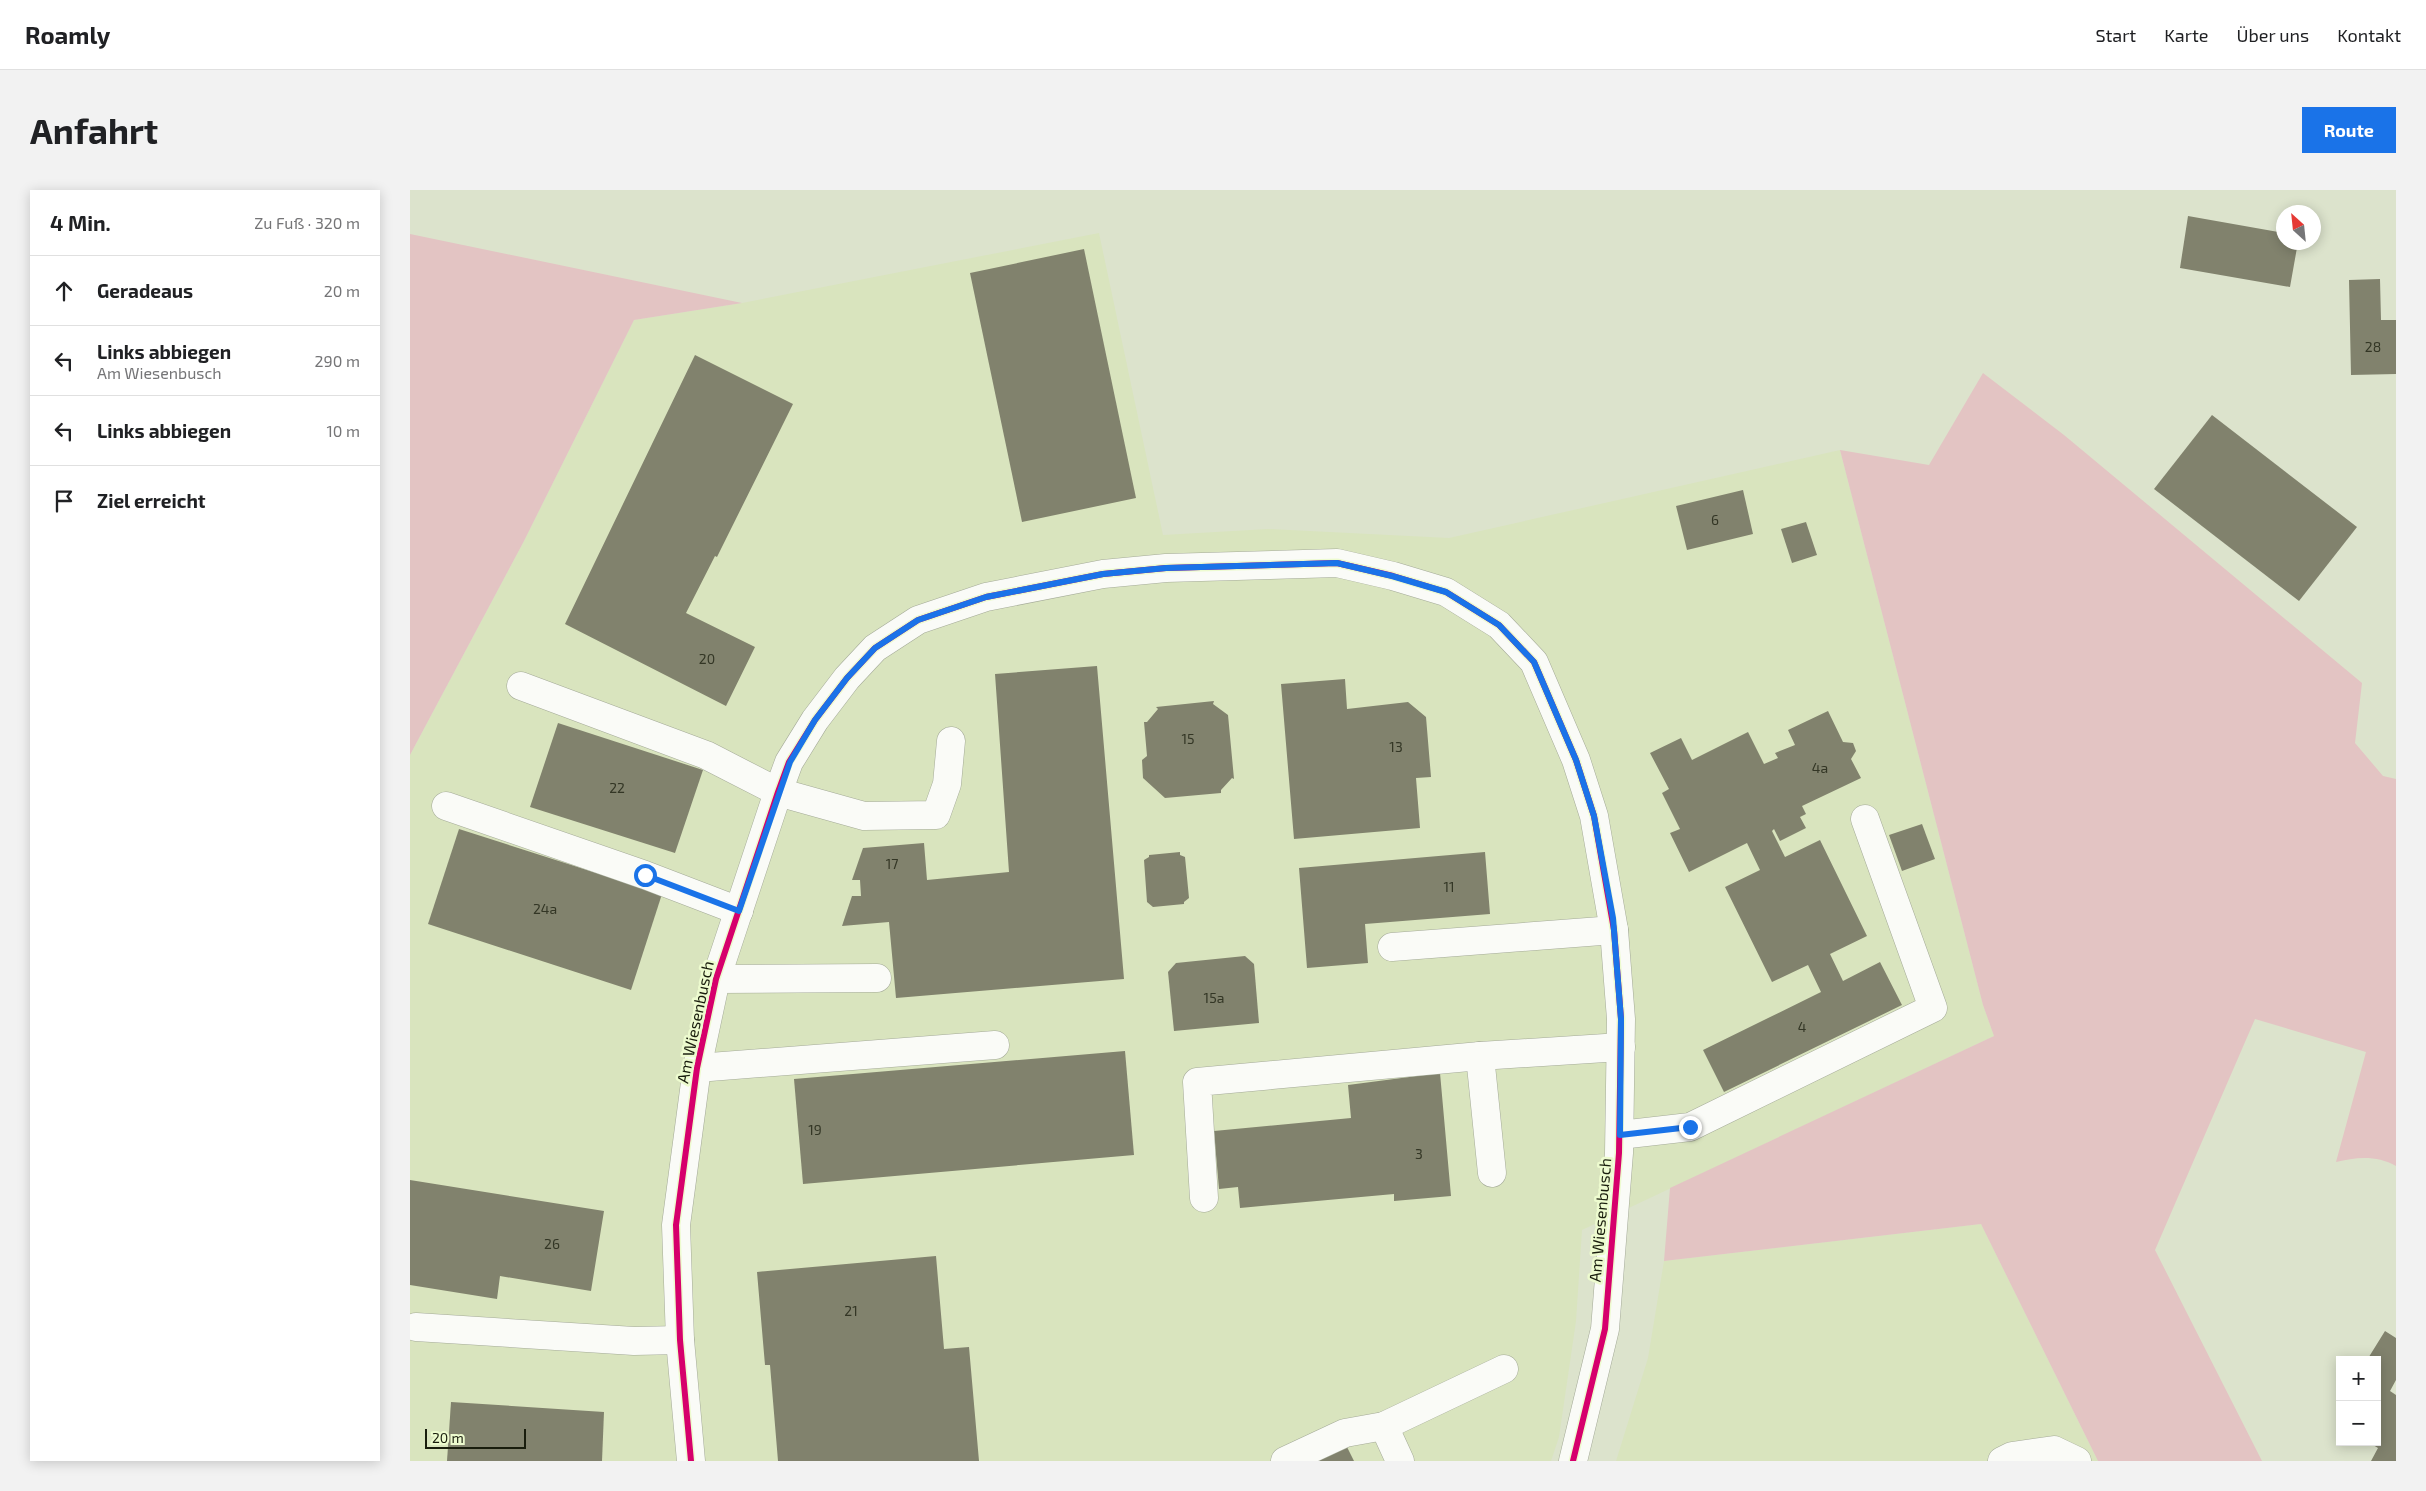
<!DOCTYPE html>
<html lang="de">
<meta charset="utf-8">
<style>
body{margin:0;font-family:"Exo 2",sans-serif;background:#f2f2f2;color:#202124}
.controls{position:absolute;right:15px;bottom:15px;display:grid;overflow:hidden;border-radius:0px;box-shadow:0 2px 12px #0003}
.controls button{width:45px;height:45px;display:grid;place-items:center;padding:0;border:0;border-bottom:1px solid #e0e0e0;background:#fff;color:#202124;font:25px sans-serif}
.compass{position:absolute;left:1866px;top:15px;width:45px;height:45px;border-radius:50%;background:#fff;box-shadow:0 2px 12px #0003;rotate:333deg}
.scale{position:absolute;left:15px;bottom:12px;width:101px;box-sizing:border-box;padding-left:5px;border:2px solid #191d0d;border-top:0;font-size:14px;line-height:18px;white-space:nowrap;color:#191d0d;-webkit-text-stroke:4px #edfbcf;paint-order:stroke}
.stop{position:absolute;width:15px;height:15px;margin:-11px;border:4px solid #1a73e8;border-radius:50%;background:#fff}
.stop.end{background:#1a73e8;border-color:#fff;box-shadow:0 1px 5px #0008}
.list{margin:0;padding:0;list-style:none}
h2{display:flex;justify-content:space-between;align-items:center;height:65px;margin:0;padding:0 20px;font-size:21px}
h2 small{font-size:16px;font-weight:400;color:#757577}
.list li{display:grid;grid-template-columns:32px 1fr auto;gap:15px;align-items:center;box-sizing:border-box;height:70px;padding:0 20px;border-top:1px solid #e0e0e0}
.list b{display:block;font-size:19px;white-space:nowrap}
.list p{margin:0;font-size:16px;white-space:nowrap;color:#757577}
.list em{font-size:16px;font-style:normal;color:#757577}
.icon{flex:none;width:28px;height:28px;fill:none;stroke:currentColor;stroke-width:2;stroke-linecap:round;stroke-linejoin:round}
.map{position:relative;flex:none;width:1986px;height:1271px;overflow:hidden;border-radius:0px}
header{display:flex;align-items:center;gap:30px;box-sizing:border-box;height:70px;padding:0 25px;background:#fff;border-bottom:1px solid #e0e0e0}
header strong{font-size:24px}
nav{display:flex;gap:28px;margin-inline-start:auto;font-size:18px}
.intro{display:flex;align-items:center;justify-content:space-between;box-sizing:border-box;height:120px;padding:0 30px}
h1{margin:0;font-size:35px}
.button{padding:12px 22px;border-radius:0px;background:#1a73e8;color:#fff;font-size:18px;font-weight:700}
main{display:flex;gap:30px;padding:0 30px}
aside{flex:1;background:#fff;border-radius:0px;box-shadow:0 2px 12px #0003}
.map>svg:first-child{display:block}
.built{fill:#d9e4be}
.green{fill:#e3c4c3}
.building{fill:#81826d}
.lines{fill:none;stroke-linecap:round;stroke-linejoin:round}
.minor-casing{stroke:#a4aa98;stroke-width:29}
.minor{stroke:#fafbf7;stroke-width:28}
.cycleway-casing{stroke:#edfbcf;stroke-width:9}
.cycleway{stroke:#d6006c;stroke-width:6}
.route{stroke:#1a73e8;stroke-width:6}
.labels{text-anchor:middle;stroke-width:5;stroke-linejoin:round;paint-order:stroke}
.number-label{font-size:14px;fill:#333625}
.street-label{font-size:16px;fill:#191d0d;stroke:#edfbcf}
</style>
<header>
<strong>Roamly</strong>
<nav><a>Start</a><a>Karte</a><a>Über uns</a><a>Kontakt</a></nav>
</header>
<div class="intro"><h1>Anfahrt</h1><a class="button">Route</a></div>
<main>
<aside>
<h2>4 Min.<small>Zu Fuß · 320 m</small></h2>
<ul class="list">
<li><svg class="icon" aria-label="ahead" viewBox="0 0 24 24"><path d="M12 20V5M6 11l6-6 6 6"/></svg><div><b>Geradeaus</b></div><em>20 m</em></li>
<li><svg class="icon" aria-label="left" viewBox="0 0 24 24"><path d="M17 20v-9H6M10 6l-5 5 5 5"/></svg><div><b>Links abbiegen</b><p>Am Wiesenbusch</p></div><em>290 m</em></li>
<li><svg class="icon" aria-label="left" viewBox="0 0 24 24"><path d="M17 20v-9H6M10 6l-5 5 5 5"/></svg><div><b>Links abbiegen</b></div><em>10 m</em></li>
<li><svg class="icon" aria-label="arrive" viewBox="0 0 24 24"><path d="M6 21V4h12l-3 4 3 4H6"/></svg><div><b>Ziel erreicht</b></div></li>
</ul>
</aside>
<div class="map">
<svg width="1986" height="1271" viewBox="0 0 1986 1271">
<rect width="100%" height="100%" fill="#dce3cc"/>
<g class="built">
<polygon points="689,43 753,345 858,339 1039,348 1430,260 1573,815 1584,846 1172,1040 1166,1131 1149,1247 1141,1271 0,1271 0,565 114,351 224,130 332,113"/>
<polygon points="1571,1034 1688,1271 1206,1271 1238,1168 1254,1071"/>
</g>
<g class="green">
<polygon points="0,44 332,113 224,130 114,351 0,565"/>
<path d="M 1573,183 L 1654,245 L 1952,493 L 1945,553 L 1973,586 L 1986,589 L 1986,976 C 1967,965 1946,967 1926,972 L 1956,862 L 1845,829 L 1745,1060 L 1852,1271 L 1688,1271 L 1571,1034 L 1254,1071 L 1260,998 L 1584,846 L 1573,815 L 1430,260 L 1519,275 Z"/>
</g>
<g class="building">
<polygon points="1778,26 1874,43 1874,52 1888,52 1880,97 1770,78"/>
<polygon points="674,59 726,308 612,332 560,83"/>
<polygon points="1970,89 1971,130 1986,130 1986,184 1941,185 1939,90"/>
<polygon points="285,165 383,214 307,367 305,366 276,423 345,457 316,516 155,434"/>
<polygon points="1802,225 1947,337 1889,411 1744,299"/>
<polygon points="1333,300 1343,344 1277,360 1266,316"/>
<polygon points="1396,332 1407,365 1382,373 1371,339"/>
<polygon points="687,476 714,789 486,808 479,732 432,736 442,706 451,706 450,690 442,690 453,658 514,653 517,690 599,682 585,484"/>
<polygon points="935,489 937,519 998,512 1016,527 1021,587 1006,588 1010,638 884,649 871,494"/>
<polygon points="804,511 803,514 818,525 824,589 822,588 811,600 811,603 755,608 733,588 732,570 737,566 734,532 737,532 748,519 746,517"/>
<polygon points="1418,521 1433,552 1443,553 1446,561 1441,569 1451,588 1392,616 1396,624 1390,627 1396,638 1370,651 1364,639 1362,641 1375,667 1410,650 1457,746 1420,764 1433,791 1470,772 1492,815 1314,902 1293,860 1411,802 1398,775 1362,792 1315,697 1350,680 1337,653 1279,682 1260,643 1270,639 1252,603 1259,599 1240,563 1271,548 1282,570 1338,542 1354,574 1368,568 1365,563 1385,555 1378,540"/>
<polygon points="148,533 293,580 265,663 120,617"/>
<polygon points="1512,634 1525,669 1492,681 1479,645"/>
<polygon points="49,639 252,704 221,800 18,734"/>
<polygon points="770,662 770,665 775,667 779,708 774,712 774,714 743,717 737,712 734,670 739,667 739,665"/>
<polygon points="1075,662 1080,724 955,734 958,773 897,778 889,678"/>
<polygon points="835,766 844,774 849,833 764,841 758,782 766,773"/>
<polygon points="715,861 724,965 393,994 384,889"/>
<polygon points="1030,883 1041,1006 984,1011 984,1004 830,1018 828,997 809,999 804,941 941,928 938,895"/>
<polygon points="0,990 194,1021 181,1101 90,1086 87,1109 0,1095"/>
<polygon points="526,1066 534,1159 559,1157 569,1271 368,1271 360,1175 355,1175 347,1082"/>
<polygon points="1975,1141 1986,1148 1986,1190 1980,1201 1986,1205 1986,1271 1961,1271 1968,1258 1958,1252 1967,1252 1967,1170 1957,1170"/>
<polygon points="41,1212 194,1222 192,1271 37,1271"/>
<polygon points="937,1257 944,1271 908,1271"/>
</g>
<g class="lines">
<g class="minor-casing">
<g id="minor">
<polyline points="111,496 296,565 368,602 454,626 526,625 537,594 541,551"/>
<polyline points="36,616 235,685 329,721"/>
<polyline points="982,757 1204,740"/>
<polyline points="306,789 467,788"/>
<polyline points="1070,866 1082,983"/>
<polyline points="287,878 585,855"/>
<polyline points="1210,945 1280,937 1523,818 1455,629"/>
<polyline points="794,1008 787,892 1070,866 1211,857"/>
<polyline points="6,1137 224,1151 270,1150"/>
<polyline points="974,1236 990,1271"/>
<polyline points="281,1271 270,1150 266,1035 287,878 306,789 368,602 379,572 405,530 437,488 465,458 508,430 576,407 693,384 756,378 927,373 983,386 1036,402 1089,435 1124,472 1166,570 1184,626 1204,740 1211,829 1209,963 1195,1139 1163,1271"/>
<polyline points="875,1271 935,1243 974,1236 1094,1179"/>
<polyline points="1592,1271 1602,1266 1644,1260 1667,1271"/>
</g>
</g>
<use href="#minor" class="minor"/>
<g class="cycleway-casing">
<polyline id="cycleway" points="281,1271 270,1150 266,1035 287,878 306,789 368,602 379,572 405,530 437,488 465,458 508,430 576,407 693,384 756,378 927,373 983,386 1036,402 1089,435 1124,472 1166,570 1184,626 1204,740 1211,829 1209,963 1195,1139 1163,1271"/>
</g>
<use href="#cycleway" class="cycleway"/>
</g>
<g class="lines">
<polyline class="route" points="235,685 329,721 380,572 405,530 437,488 465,458 508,430 576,407 693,384 756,378 927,373 982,386 1036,402 1089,435 1124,472 1166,570 1184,626 1203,728 1211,829 1210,945 1280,937"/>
</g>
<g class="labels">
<g class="number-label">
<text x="1963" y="162">28</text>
<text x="1305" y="335">6</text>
<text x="297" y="474">20</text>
<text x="778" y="554">15</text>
<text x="986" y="562">13</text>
<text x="1410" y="583">4a</text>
<text x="207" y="603">22</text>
<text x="482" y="679">17</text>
<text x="1039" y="702">11</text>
<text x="135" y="724">24a</text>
<text x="804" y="813">15a</text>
<text x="1392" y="842">4</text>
<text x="405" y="945">19</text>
<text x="1009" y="969">3</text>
<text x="142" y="1059">26</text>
<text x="441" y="1126">21</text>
</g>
<g class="street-label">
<text transform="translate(285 832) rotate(-78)" y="6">Am Wiesenbusch</text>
<text transform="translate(1190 1030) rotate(-85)" y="6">Am Wiesenbusch</text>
</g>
</g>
</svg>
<div class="controls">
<button>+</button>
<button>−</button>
</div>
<svg class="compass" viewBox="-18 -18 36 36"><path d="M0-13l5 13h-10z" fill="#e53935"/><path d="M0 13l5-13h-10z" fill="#757577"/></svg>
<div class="scale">20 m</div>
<div class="stop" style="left:235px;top:685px"></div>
<div class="stop end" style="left:1280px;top:937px"></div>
</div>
</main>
